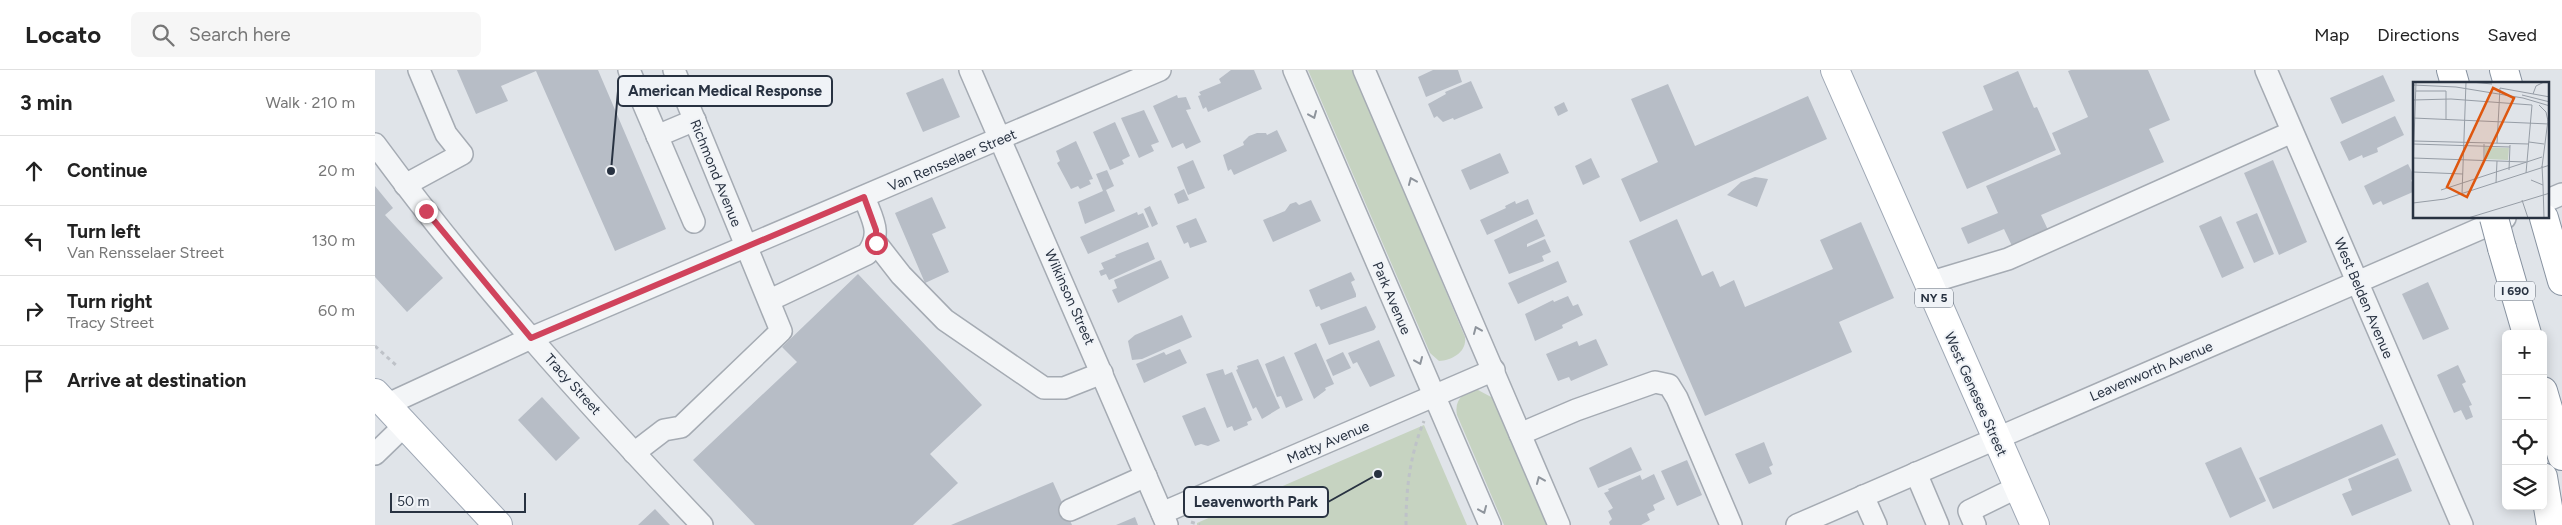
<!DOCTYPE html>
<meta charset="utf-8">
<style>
body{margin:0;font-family:Figtree,sans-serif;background:#f6f6f6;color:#222}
.controls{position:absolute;right:15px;bottom:15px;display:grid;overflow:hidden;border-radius:8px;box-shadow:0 2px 12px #0003}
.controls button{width:45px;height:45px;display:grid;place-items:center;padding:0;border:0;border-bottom:1px solid #e0e0e0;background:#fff;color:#222;font:25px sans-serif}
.scale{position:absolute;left:15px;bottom:12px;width:136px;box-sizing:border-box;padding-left:5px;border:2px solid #283241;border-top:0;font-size:14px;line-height:18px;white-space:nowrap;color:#283241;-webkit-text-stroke:4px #f0f3f7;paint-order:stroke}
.stop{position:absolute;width:15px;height:15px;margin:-11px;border:4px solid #d0435c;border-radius:50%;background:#fff}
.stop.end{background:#d0435c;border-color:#fff;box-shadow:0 1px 5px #0008}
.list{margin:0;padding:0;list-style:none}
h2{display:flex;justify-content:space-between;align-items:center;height:65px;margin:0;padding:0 20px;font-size:21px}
h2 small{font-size:16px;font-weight:400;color:#767676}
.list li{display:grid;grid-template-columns:32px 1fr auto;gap:15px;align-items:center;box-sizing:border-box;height:70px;padding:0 20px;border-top:1px solid #e0e0e0}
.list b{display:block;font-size:19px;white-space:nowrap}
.list p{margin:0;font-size:16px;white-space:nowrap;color:#767676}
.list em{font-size:16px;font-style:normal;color:#767676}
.icon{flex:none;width:28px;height:28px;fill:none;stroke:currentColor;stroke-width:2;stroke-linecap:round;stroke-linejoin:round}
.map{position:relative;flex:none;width:2187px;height:455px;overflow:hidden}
header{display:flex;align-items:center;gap:30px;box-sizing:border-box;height:70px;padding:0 25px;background:#fff;border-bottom:1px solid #e0e0e0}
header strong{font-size:24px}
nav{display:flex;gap:28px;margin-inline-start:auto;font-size:18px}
.search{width:350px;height:45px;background:#f6f6f6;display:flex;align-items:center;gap:12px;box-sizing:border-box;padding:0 18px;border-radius:8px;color:#767676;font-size:19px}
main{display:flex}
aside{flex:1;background:#fff}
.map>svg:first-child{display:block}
.green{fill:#c6d3c1}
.building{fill:#b7bdc6}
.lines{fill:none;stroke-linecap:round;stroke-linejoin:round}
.minor-casing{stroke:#a5abb3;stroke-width:24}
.major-casing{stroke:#9fa8b5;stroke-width:30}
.highway-casing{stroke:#8792a0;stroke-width:30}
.path{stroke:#bec2c8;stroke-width:3;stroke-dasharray:4 4;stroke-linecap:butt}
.minor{stroke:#f3f5f7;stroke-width:21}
.major{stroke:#fff;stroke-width:28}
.highway{stroke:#fff;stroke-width:28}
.highway-bridge-casing{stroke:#8792a0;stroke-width:30;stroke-linecap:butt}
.highway-bridge{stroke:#fff;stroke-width:28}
.oneway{stroke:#8e949c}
.route{stroke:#d0435c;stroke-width:6}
.labels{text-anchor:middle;stroke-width:4;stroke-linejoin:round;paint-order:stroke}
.shield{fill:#f0f3f7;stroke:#646c78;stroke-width:1}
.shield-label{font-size:12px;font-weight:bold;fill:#283241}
.street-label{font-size:14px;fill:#283241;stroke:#f0f3f7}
.inset-road{fill:none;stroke:#969da6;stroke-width:1}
.view{fill:#de570f;fill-opacity:0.15;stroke:#de570f;stroke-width:2.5}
.inset-edge{fill:none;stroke:#283241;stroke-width:2.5}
.leader{fill:none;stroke:#283241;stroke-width:2}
.callout-dot{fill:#283241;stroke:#f0f3f7;stroke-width:2}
.callout{fill:#f0f3f7;stroke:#283241;stroke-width:2}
.callout-label{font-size:15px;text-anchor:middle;font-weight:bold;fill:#283241}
</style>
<header>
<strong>Locato</strong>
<div class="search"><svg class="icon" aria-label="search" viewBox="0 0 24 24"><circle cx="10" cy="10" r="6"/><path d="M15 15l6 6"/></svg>Search here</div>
<nav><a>Map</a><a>Directions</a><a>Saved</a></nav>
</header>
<main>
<aside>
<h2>3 min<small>Walk · 210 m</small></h2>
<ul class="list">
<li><svg class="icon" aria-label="ahead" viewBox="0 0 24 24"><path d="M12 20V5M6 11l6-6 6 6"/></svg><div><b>Continue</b></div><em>20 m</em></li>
<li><svg class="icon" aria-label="left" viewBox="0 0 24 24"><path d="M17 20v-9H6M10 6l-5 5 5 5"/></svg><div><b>Turn left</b><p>Van Rensselaer Street</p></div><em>130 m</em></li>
<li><svg class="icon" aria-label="right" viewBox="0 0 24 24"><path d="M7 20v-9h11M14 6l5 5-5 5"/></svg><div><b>Turn right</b><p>Tracy Street</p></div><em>60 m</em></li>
<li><svg class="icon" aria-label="arrive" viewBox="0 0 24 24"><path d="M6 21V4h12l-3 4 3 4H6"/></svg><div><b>Arrive at destination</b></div></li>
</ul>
</aside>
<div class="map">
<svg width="2187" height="455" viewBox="0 0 2187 455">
<rect width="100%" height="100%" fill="#e0e4e9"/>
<g class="green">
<path d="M 933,0 L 978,0 L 1090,267 C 1092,282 1077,290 1064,291 L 1055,283 Z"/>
<path d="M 1103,320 L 1118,328 L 1174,455 L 1129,455 L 1082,345 C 1079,330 1088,321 1103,320 Z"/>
<polygon points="1049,355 1092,455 822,455 822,453"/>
</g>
<g class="building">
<polygon points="82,0 223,0 291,159 240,181 161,1 126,16 133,31 101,44"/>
<polygon points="856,0 879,0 887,19 833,42 831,37 828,39 823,26 826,25 824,22 846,13 844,9"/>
<polygon points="1058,0 1083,0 1087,12 1051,27 1043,7"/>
<polygon points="1696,0 1773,0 1795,50 1774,59 1789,92 1666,145 1674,162 1638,178 1629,159 1593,174 1586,158 1623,143 1611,116 1686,84 1677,63 1713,47 1693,1"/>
<polygon points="1643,1 1659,38 1662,37 1681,80 1592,119 1567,62 1618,40 1608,16"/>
<polygon points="2008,5 2020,31 1967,54 1955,28"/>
<polygon points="568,8 585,47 548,62 531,23"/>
<polygon points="1096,11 1108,38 1079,50 1078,48 1068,52 1062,46 1059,48 1053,34 1071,24 1070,22"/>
<polygon points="1293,14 1320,76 1433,26 1452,69 1265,152 1246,109 1283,92 1256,29"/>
<polygon points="802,25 803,28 811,27 816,39 811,40 826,72 811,79 808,73 797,78 778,36"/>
<polygon points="1189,32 1193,41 1183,46 1179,37"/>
<polygon points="769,40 784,72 776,75 779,81 764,88 746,48"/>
<polygon points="2020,46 2029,65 2002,78 2003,82 1988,88 1987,85 1974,91 1965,72"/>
<polygon points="740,52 755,86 747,90 749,94 735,100 718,62"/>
<polygon points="902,60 912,81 859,105 856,99 853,101 848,85 869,75 868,72 874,66 882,63 891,63 892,65"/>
<polygon points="701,71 718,109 714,110 716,114 705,119 703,116 696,119 682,93 685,91 681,81"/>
<polygon points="1125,83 1134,103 1095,120 1086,100"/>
<polygon points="1216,88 1225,107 1208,115 1200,96"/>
<polygon points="818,90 830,118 813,125 802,97"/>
<polygon points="1898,90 1932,172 1904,185 1869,103"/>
<polygon points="2033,94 2040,108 2036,110 2039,117 2038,122 2008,135 2006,131 1998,135 1989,116"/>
<polygon points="732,100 739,116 731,120 740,141 710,154 703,132 728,121 721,104"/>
<polygon points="1380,107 1393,109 1382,137 1352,125 1366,112"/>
<polygon points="0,116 18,138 10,145 68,208 32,242 0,207"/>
<polygon points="809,119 814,130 803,134 799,124"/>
<polygon points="557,127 571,158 557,164 574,202 550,213 520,143"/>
<polygon points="1153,129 1159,144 1112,165 1105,150 1131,138 1130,136 1140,131 1141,134"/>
<polygon points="936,130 946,151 898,172 888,150 910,141 915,134 921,132 924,135"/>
<polygon points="775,136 783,154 777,157 769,139"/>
<polygon points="762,142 763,145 768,143 774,157 713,184 705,167"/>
<polygon points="1882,143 1899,184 1879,193 1861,152"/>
<polygon points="1846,146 1869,198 1847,208 1824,156"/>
<polygon points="821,148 832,172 815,178 813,172 809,174 801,156"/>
<polygon points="1162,149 1170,166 1152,174 1152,177 1170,169 1176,182 1167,186 1169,191 1134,204 1119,170"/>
<polygon points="1302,149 1327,206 1338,201 1345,217 1359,210 1370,237 1458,199 1445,170 1486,152 1519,228 1464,252 1477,282 1330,346 1254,171"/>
<polygon points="773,172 780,189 734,210 731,204 726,206 724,201 729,199 726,193 741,187 740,185"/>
<polygon points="786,190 794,208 743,233 737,220 742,218 739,210"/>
<polygon points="1183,191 1192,212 1143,234 1133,213"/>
<polygon points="976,202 980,210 976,212 981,224 981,227 946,240 944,236 941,237 934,220"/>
<polygon points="483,204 607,335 555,384 583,413 538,455 380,455 318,390 422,292 407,277"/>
<polygon points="2053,212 2074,259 2048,270 2027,224"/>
<polygon points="1193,226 1198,236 1203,234 1208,245 1187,255 1188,258 1160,271 1150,244 1178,230 1179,232"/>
<polygon points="991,236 1001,257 999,260 954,275 945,254"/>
<polygon points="807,245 817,267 767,289 757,290 753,271 760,265"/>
<polygon points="1221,269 1233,295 1196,311 1194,307 1183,311 1171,284 1202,271 1204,276"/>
<polygon points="1004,270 1020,306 995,317 982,292 978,294 973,283"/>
<polygon points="941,273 959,314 950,318 951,320 939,329 919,283"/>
<polygon points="805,279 812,293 769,313 761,294 789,282 791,285"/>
<polygon points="968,282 976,298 958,306 951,290"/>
<polygon points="909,286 928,330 911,338 906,326 902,327 890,294"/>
<polygon points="883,289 905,338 887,349 881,337 878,339 861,300 863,299 862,296"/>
<polygon points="2083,295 2091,312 2087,314 2097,335 2094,336 2098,347 2091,350 2086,340 2079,343 2062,305"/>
<polygon points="848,299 850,305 857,302 877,350 872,352 873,355 859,361 857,356 852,358 831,304"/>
<polygon points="167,327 205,368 181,391 143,350"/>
<polygon points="830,337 845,371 833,376 826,374 820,376 807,346"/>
<polygon points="2007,354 2021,385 1898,439 1884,408"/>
<polygon points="1389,372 1398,395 1394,397 1397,404 1374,414 1360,384"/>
<polygon points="1256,377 1267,400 1223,418 1214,398"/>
<polygon points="1866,377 1891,431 1855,448 1830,393"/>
<polygon points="2023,388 2037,421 1977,446 1967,424 1977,420 1973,409"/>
<polygon points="1312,390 1327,425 1302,436 1286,401"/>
<polygon points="1279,404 1290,429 1278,435 1280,440 1272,444 1275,450 1266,455 1235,455 1234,452 1237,449 1233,441 1238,438 1229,423 1234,421 1233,419 1265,405 1267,410"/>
<polygon points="678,412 697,455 576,455"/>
<polygon points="280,439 295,455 263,455"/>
<polygon points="760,447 763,455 741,455"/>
</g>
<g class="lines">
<g class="minor-casing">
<g id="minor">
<polyline points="254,0 319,152"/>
<polyline points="595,0 792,455"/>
<polyline points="919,0 1115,455"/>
<polyline points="989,0 1184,455"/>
<polyline points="1891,0 2087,455"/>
<polyline points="282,66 320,50"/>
<path d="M 0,74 C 99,209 212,334 327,455"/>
<polyline points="30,115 87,84 71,64 44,0"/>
<polyline points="2173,130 2187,124"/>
<polyline points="501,173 526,205 570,250 669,318 689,318 727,303"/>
<polyline points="1553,213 1633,189 1917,62"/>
<path d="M 395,230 L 492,184 C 508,163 497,149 489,127"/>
<polyline points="11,335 156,268 785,0"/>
<polyline points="1145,364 1201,340 1280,312 1294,315 1302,328 1356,455"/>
<polyline points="259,383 289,360 306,357 406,261 299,0"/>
<polyline points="0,384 30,355"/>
<polyline points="1541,403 1563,455"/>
<polyline points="1488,426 1501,455"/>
<polyline points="695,440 771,406"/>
<polyline points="787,443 1119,300"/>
<polyline points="1422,455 2130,148"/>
<polyline points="1600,455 1594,441 1643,417"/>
</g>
</g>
<g class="major-casing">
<g id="major">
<polyline points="1460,0 1660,455"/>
<polyline points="0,323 123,455"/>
</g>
</g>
<g class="highway-casing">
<g id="highway">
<polyline points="2076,0 2080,14"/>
<polyline points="2129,0 2133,14"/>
<polyline points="2169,148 2187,211"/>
<polyline points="2127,178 2152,264"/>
<polyline points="2168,321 2187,386"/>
<polyline points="2168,407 2176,455"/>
</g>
</g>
<g class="path">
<polyline points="0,276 23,297"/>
<polyline points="816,452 825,455"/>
<path d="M 1031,455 C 1031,418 1035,385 1049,351"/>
</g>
<use href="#minor" class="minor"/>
<use href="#major" class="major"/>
<use href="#highway" class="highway"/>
<g class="highway-bridge-casing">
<polyline id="highway-bridge" points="2119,148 2127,178"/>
</g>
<use href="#highway-bridge" class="highway-bridge"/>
</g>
<defs><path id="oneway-chevron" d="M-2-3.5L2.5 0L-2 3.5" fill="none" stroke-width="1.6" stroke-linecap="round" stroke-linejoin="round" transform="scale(1.25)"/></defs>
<g class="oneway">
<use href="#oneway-chevron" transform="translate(938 45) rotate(67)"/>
<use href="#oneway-chevron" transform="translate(1037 111) rotate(-113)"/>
<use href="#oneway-chevron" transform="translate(1102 260) rotate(-113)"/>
<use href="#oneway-chevron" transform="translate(1044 291) rotate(67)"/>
<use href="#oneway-chevron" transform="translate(1165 410) rotate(-113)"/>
<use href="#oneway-chevron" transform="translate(1108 440) rotate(67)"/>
</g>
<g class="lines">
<polyline class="route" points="51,141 156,268 489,127 501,160 501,173"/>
</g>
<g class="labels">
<g class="shield">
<rect x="2120" y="211.5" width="40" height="19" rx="4"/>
<rect x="1540" y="218.5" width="38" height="19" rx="4"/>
</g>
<g class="shield-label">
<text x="2140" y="225">I 690</text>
<text x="1559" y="232">NY 5</text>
</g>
<g class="street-label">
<text transform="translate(577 90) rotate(-23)" y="5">Van Rensselaer Street</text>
<text transform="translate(341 103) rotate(68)" y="5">Richmond Avenue</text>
<text transform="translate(695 227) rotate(66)" y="5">Wilkinson Street</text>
<text transform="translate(1017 228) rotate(67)" y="5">Park Avenue</text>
<text transform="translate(1989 228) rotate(67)" y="5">West Belden Avenue</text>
<text transform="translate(1776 301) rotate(-23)" y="5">Leavenworth Avenue</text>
<text transform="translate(198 314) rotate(48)" y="5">Tracy Street</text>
<text transform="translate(1601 324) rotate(66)" y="5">West Genesee Street</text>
<text transform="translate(953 372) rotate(-23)" y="5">Matty Avenue</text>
</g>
</g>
<g transform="translate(2038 12)">
<rect width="136" height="136" fill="#e0e4e9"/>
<path d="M 72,65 L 96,66 L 95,78 L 72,77 Z" fill="#c6d3c1"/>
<path class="inset-road" d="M 58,0 L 79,2M 0,3 L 43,5 L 110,16 L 137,24M 3,9 L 33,9 L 33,37M 120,12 L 123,4 L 131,0M 109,13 L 137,20M 0,18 L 38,17 L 119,23 L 113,91M 126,23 L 133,30 L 135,39M 0,36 L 136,42M 1,59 L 116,62M 116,60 L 131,62M 84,61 L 87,6 L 137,15M 0,62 L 97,65M 0,76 L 113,80M 71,79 L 71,62M 129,84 L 130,103M 129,85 L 135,38M 0,86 L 3,0M 96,88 L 97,63M 0,90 L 50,92M 118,98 L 130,103 L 131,136M 83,101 L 84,79M 28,108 L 129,75M 49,112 L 53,0M 109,118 L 115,136M 0,121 L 32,117 L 137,83M 55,136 L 137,111"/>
<path class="view" d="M 80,6 L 101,16 L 54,115 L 34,105 Z"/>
<rect width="136" height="136" class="inset-edge"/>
</g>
<path class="leader" d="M236 101L243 21M1003 404L953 432"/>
<g class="callout-dot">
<circle cx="236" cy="101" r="5"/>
<circle cx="1003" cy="404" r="5"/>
</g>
<g class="callout">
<rect x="243" y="6" width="214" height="30" rx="5"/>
<rect x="809" y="417" width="144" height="30" rx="5"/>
</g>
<g class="callout-label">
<text x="350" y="26">American Medical Response</text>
<text x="881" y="437">Leavenworth Park</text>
</g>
</svg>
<div class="controls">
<button>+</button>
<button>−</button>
<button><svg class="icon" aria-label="locate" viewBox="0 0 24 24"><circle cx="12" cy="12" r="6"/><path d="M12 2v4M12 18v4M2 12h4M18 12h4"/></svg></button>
<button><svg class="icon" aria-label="layers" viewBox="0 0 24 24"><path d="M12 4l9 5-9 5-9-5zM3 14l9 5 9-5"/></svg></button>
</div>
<div class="scale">50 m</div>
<div class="stop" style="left:501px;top:173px"></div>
<div class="stop end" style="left:51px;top:141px"></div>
</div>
</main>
